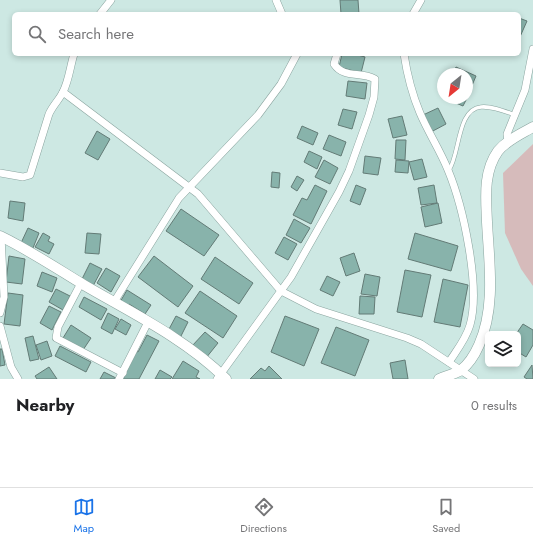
<!DOCTYPE html>
<style>
body{margin:0;font-family:Jost,sans-serif;background:#f6f6f6;color:#202124}
.controls{position:absolute;right:12px;bottom:12px;display:grid;overflow:hidden;border-radius:6px;box-shadow:0 2px 6px #0003}
.controls button{width:36px;height:36px;display:grid;place-items:center;padding:0;border:0;border-bottom:1px solid #e0e0e0;background:#fff;color:#202124;font:20px sans-serif}
.compass{position:absolute;left:437px;top:68px;width:36px;height:36px;border-radius:50%;background:#fff;box-shadow:0 2px 6px #0003;rotate:210deg}
.list{margin:0;padding:0;list-style:none}
h2{display:flex;justify-content:space-between;align-items:center;height:52px;margin:0;padding:0 16px;font-size:17px}
h2 small{font-size:13px;font-weight:400;color:#757577}
.icon{flex:none;width:22px;height:22px;fill:none;stroke:currentColor;stroke-width:2;stroke-linecap:round;stroke-linejoin:round}
.map{position:relative;flex:none;width:533px;height:379px;overflow:hidden}
.search{position:absolute;background:#fff;box-shadow:0 2px 6px #0003;left:12px;right:12px;top:12px;height:44px;display:flex;align-items:center;gap:10px;box-sizing:border-box;padding:0 14px;border-radius:6px;color:#757577;font-size:15px}
.sheet{height:108px;background:#fff}
nav{display:flex;justify-content:space-around;align-items:center;box-sizing:border-box;height:56px;border-top:1px solid #e0e0e0;background:#fff;font-size:11px;color:#757577}
nav a{display:grid;justify-items:center;gap:2px}
nav .on{color:#1a73e8}
.map>svg:first-child{display:block}
.green{fill:#d6bbbb}
.building{fill:#88b3ab;stroke:#637b76}
.lines{fill:none;stroke-linecap:round;stroke-linejoin:round}
.lane-casing{stroke:#8aa49f;stroke-width:4.5}
.street-casing{stroke:#8aa49f;stroke-width:8}
.secondary-casing{stroke:#8aa49f;stroke-width:11}
.lane{stroke:#fff;stroke-width:3.5}
.street{stroke:#fff;stroke-width:7}
.secondary{stroke:#fff;stroke-width:10}
</style>
<div class="map">
<svg width="533" height="379" viewBox="0 0 533 379">
<rect width="100%" height="100%" fill="#cde8e3"/>
<polygon class="green" points="533,144 533,286 521,269 505,233 503,173"/>
<g class="building">
<polygon points="340,0 358,0 359,14 341,14"/>
<polygon points="519,18 527,21 519,39"/>
<polygon points="342,54 354,54 365,57 361,73 339,67"/>
<polygon points="456,67 476,76 467,97 467,74 453,74"/>
<polygon points="348,81 367,83 365,99 346,96"/>
<polygon points="444,98 467,98 463,106"/>
<polygon points="438,108 446,124 431,132 423,115"/>
<polygon points="343,109 357,112 352,129 338,125"/>
<polygon points="402,116 407,135 393,138 388,119"/>
<polygon points="302,126 318,133 313,145 297,138"/>
<polygon points="97,131 110,139 98,160 85,153"/>
<polygon points="329,135 346,142 341,156 323,149"/>
<polygon points="396,140 406,140 405,160 395,159"/>
<polygon points="309,151 322,157 317,169 304,162"/>
<polygon points="365,156 381,158 378,175 363,173"/>
<polygon points="422,159 427,177 414,180 409,162"/>
<polygon points="324,160 338,168 330,184 315,177"/>
<polygon points="396,160 409,161 408,173 395,172"/>
<polygon points="272,172 280,173 279,188 271,187"/>
<polygon points="297,176 304,180 297,191 291,187"/>
<polygon points="315,185 327,191 311,224 293,215 302,198 307,200"/>
<polygon points="356,185 366,189 360,205 350,201"/>
<polygon points="434,185 437,203 421,205 418,188"/>
<polygon points="10,201 25,203 23,221 8,218"/>
<polygon points="438,203 442,223 425,227 421,207"/>
<polygon points="181,209 219,235 204,256 166,231"/>
<polygon points="294,219 310,228 301,243 286,235"/>
<polygon points="28,228 39,233 33,248 21,243"/>
<polygon points="43,233 50,237 48,241 54,244 49,254 35,247"/>
<polygon points="87,233 101,234 99,254 85,253"/>
<polygon points="415,233 458,246 451,271 408,259"/>
<polygon points="284,237 297,244 288,260 275,253"/>
<polygon points="354,253 360,271 346,276 340,258"/>
<polygon points="9,256 25,259 22,284 6,282"/>
<polygon points="154,256 193,286 178,307 138,277"/>
<polygon points="215,257 253,283 239,304 201,279"/>
<polygon points="90,263 102,269 93,286 82,279"/>
<polygon points="106,268 120,276 111,292 97,283"/>
<polygon points="405,270 431,275 422,317 397,312"/>
<polygon points="42,272 57,278 52,292 37,286"/>
<polygon points="365,274 380,277 377,296 361,294"/>
<polygon points="327,276 340,282 333,296 320,290"/>
<polygon points="443,279 468,285 460,327 434,322"/>
<polygon points="56,289 70,296 63,310 49,302"/>
<polygon points="127,290 151,305 145,314 129,304 128,307 120,302"/>
<polygon points="200,291 237,316 223,338 185,313"/>
<polygon points="8,293 23,295 20,326 4,324"/>
<polygon points="360,296 375,297 374,314 359,314"/>
<polygon points="84,297 107,309 101,320 79,307"/>
<polygon points="49,306 61,312 52,330 40,323"/>
<polygon points="108,313 119,319 112,334 101,328"/>
<polygon points="176,316 188,322 180,338 168,331"/>
<polygon points="285,316 319,329 304,366 271,352"/>
<polygon points="121,319 131,325 126,335 115,329"/>
<polygon points="523,324 533,330 533,345 526,357 518,352 518,334 516,334"/>
<polygon points="71,325 91,338 83,350 63,338"/>
<polygon points="336,327 369,340 355,376 321,363"/>
<polygon points="205,332 218,343 206,358 192,346"/>
<polygon points="147,335 159,341 139,379 123,379 136,351 138,352"/>
<polygon points="33,336 39,359 30,361 25,338"/>
<polygon points="47,341 52,356 41,360 36,345"/>
<polygon points="60,346 91,362 86,372 55,356"/>
<polygon points="0,349 2,349 5,365 0,366"/>
<polygon points="405,360 408,379 393,379 390,363"/>
<polygon points="183,361 199,371 196,377 200,379 172,379"/>
<polygon points="532,365 533,379 527,379 524,377"/>
<polygon points="269,366 282,379 250,379 261,368 265,371"/>
<polygon points="49,367 57,379 37,379 35,376"/>
<polygon points="160,370 172,377 170,379 155,379"/>
<polygon points="104,372 116,378 116,379 100,379"/>
</g>
<g class="lines">
<g class="lane-casing">
<path id="lane" d="M 449,170 C 460,154 457,109 481,107 C 492,106 504,111 515,115"/>
</g>
<g class="street-casing">
<g id="street">
<polyline points="276,0 282,14"/>
<polyline points="100,14 111,0"/>
<polyline points="413,14 421,0"/>
<path d="M 404,54 C 407,74 412,94 420,113 C 428,132 440,150 448,170 C 463,206 481,287 470,325 C 466,339 457,350 449,362"/>
<polyline points="63,92 198,194 281,291 316,309 407,338 421,344 474,379"/>
<polyline points="508,141 507,134 525,90 533,49"/>
<path d="M 0,173 L 23,177 L 30,175 L 49,114 C 53,105 59,100 63,92 C 69,80 70,67 74,54"/>
<polyline points="81,283 58,327 56,338 123,373"/>
<polyline points="114,302 179,198 258,115 281,84 297,54"/>
<polyline points="0,313 4,297 1,236"/>
<polyline points="0,326 11,367 18,379"/>
<polyline points="119,379 148,322"/>
<path d="M 217,379 L 291,277 L 339,192 L 349,171 L 369,115 L 374,97 L 375,79 C 360,71 344,79 334,64 L 337,54"/>
</g>
</g>
<g class="secondary-casing">
<g id="secondary">
<path d="M 0,236 C 29,250 56,268 84,285 C 132,313 186,339 226,379"/>
<path d="M 439,379 C 446,376 455,374 461,370 C 469,364 475,354 479,345 C 496,307 489,262 487,222 C 486,198 483,172 498,151 C 507,140 521,134 533,127"/>
</g>
</g>
<use href="#lane" class="lane"/>
<use href="#street" class="street"/>
<use href="#secondary" class="secondary"/>
</g>
</svg>
<div class="controls">
<button><svg class="icon" aria-label="layers" viewBox="0 0 24 24"><path d="M12 4l9 5-9 5-9-5zM3 14l9 5 9-5"/></svg></button>
</div>
<svg class="compass" viewBox="-18 -18 36 36"><path d="M0-13l5 13h-10z" fill="#e53935"/><path d="M0 13l5-13h-10z" fill="#757577"/></svg>
<div class="search"><svg class="icon" aria-label="search" viewBox="0 0 24 24"><circle cx="10" cy="10" r="6"/><path d="M15 15l6 6"/></svg>Search here</div>
</div>
<section class="sheet">
<h2>Nearby<small>0 results</small></h2>
<ul class="list">
</ul>
</section>
<nav>
<a class="on"><svg class="icon" aria-label="map" viewBox="0 0 24 24"><path d="M3 6l6-2 6 2 6-2v14l-6 2-6-2-6 2zM9 4v14M15 6v14"/></svg>Map</a>
<a><svg class="icon" aria-label="directions" viewBox="0 0 24 24"><path d="M12 3l9 9-9 9-9-9zM9 14v-3h6M13 9l2 2-2 2"/></svg>Directions</a>
<a><svg class="icon" aria-label="saved" viewBox="0 0 24 24"><path d="M7 4h10v16l-5-4-5 4z"/></svg>Saved</a>
</nav>
